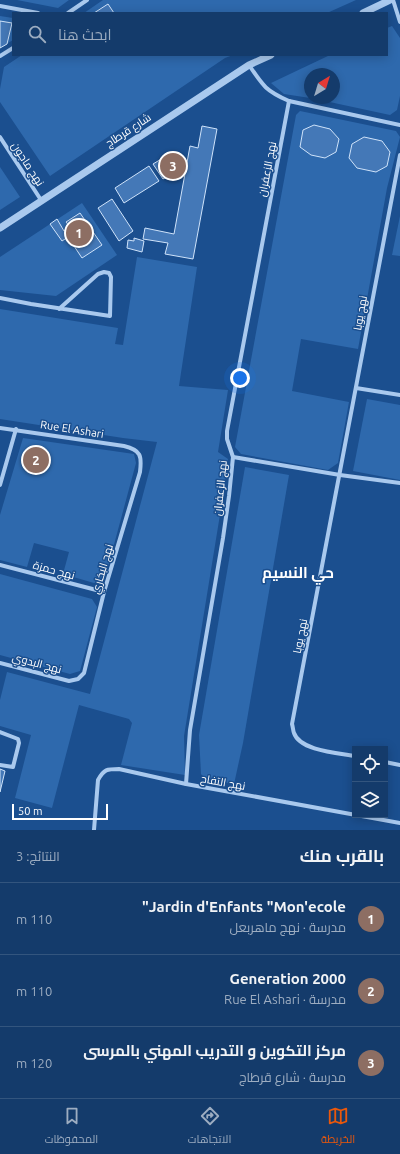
<!DOCTYPE html>
<html lang="ar">
<meta charset="utf-8">
<style>
body{margin:0;font-family:Ubuntu,Cairo,sans-serif;background:#1d4271;color:#f1f3f6;direction:rtl}
.controls{position:absolute;right:12px;bottom:12px;display:grid;overflow:hidden;border-radius:0px;box-shadow:0 2px 10px #0003}
.controls button{width:36px;height:36px;display:grid;place-items:center;padding:0;border:0;border-bottom:1px solid #33557e;background:#143b6b;color:#f1f3f6;font:20px sans-serif}
.compass{position:absolute;left:304px;top:68px;width:36px;height:36px;border-radius:50%;background:#143b6b;box-shadow:0 2px 10px #0003;rotate:38deg}
.scale{position:absolute;left:12px;bottom:10px;width:96px;box-sizing:border-box;padding-left:4px;border:2px solid #fff;border-top:0;font-size:11px;line-height:14px;white-space:nowrap;color:#fff;-webkit-text-stroke:3px #1b4f8f;paint-order:stroke}
.you{position:absolute;left:240px;top:378px;width:14px;height:14px;margin:-10px;border:3px solid #fff;border-radius:50%;background:#1a73e8;box-shadow:0 0 0 6px #1a73e833}
.badge{display:grid;place-items:center;width:26px;height:26px;border-radius:50%;background:#ea580c;color:#fff;font-size:13px;font-weight:700}
.pin{position:absolute;translate:-50% -50%;border:2px solid #fff;box-shadow:0 1px 4px #0006}
.list{margin:0;padding:0;list-style:none}
h2{display:flex;justify-content:space-between;align-items:center;height:52px;margin:0;padding:0 16px;font-size:17px}
h2 small{font-size:13px;font-weight:400;color:#9dadc1}
.list li{display:grid;grid-template-columns:26px 1fr auto;gap:12px;align-items:center;box-sizing:border-box;height:72px;padding:0 16px;border-top:1px solid #33557e}
.list b{display:block;font-size:15px;white-space:nowrap}
.list p{margin:0;font-size:13px;white-space:nowrap;color:#9dadc1}
.list em{font-size:13px;font-style:normal;color:#9dadc1}
.icon{flex:none;width:22px;height:22px;fill:none;stroke:currentColor;stroke-width:2;stroke-linecap:round;stroke-linejoin:round}
.map{position:relative;flex:none;width:400px;height:830px;overflow:hidden;direction:ltr}
.search{position:absolute;background:#143b6b;box-shadow:0 2px 10px #0003;left:12px;right:12px;top:12px;height:44px;display:flex;align-items:center;gap:10px;box-sizing:border-box;padding:0 14px;border-radius:0px;color:#9dadc1;font-size:15px}
.sheet{height:268px;background:#143b6b}
nav{display:flex;justify-content:space-around;align-items:center;box-sizing:border-box;height:56px;border-top:1px solid #33557e;background:#143b6b;font-size:11px;color:#9dadc1}
nav a{display:grid;justify-items:center;gap:2px}
nav .on{color:#ea580c}
.map>svg:first-child{display:block}
.green{fill:#2e69ad}
.building{fill:#4478b7;stroke:#cfe3fa}
.lines{fill:none;stroke-linecap:round;stroke-linejoin:round}
.minor{stroke:#a9c9ee;stroke-width:4}
.tertiary{stroke:#a9c9ee;stroke-width:7}
.labels{text-anchor:middle;stroke-width:3;stroke-linejoin:round;paint-order:stroke}
.street-label{font-size:11px;fill:#fff;stroke:#1b4f8f}
.district-label{font-size:15px;font-weight:bold;fill:#fff;stroke:#1b4f8f}
</style>
<div class="map">
<svg width="400" height="830" viewBox="0 0 400 830">
<rect width="100%" height="100%" fill="#1b4f8f"/>
<g class="green">
<polygon points="17,0 69,0 58,8"/>
<polygon points="103,0 356,0 327,13 84,13"/>
<polygon points="0,16 13,18 13,40 0,48"/>
<polygon points="392,26 400,38 400,96 397,110 390,115 311,98 334,98 334,74 310,74 310,98 284,94 271,83 330,55 387,55 387,28"/>
<polygon points="22,55 233,55 225,58 50,176 0,102 0,89 4,67"/>
<polygon points="300,111 396,131 400,137 387,188 358,349 301,339 292,391 349,402 338,463 328,470 241,454 235,447 296,115"/>
<polygon points="0,167 20,197 0,210"/>
<polygon points="82,203 117,255 56,296 0,290 0,257"/>
<polygon points="400,216 400,256 392,255"/>
<polygon points="137,257 197,267 179,386 228,390 218,452 228,459 224,490 184,736 185,775 121,765 132,723 129,719 79,705 52,808 15,798 31,735 0,726 0,700 7,672 90,694 157,442 123,438 0,419 0,309 118,328 115,344 123,345"/>
<polygon points="367,399 400,405 400,480 353,471"/>
<polygon points="23,438 134,454 136,463 105,578 94,583 63,574 69,552 34,543 27,567 0,560 0,515"/>
<polygon points="245,467 289,475 243,743 234,784 205,779 201,774 199,735"/>
<polygon points="0,574 92,599 97,607 80,671 70,674 0,655"/>
</g>
<g class="building">
<polygon points="108,4 114,13 94,13"/>
<polygon points="0,21 12,23 7,44 0,48"/>
<polygon points="314,125 330,129 339,139 336,152 325,158 311,155 300,147 303,130"/>
<polygon points="202,126 217,129 193,259 165,254 168,243 143,239 145,228 174,234 190,146 198,148"/>
<polygon points="364,137 382,141 390,152 387,166 376,172 357,168 349,158 352,144"/>
<polygon points="168,155 177,170 163,179 153,164"/>
<polygon points="149,166 159,181 124,203 115,188"/>
<polygon points="112,199 133,231 119,241 98,208"/>
<polygon points="80,213 102,245 82,258 68,237 62,241 50,224 57,219 64,231 70,227 66,222"/>
<polygon points="134,238 144,241 142,252 127,248 128,240 134,241"/>
<polygon points="0,769 5,771 0,792"/>
</g>
<g class="lines">
<g class="minor">
<polyline points="393,0 400,22"/>
<polyline points="0,6 38,13"/>
<polyline points="68,13 87,0"/>
<polyline points="0,56 13,48"/>
<path d="M 249,65 C 263,86 266,91 289,101 L 400,125"/>
<polyline points="0,137 41,200"/>
<polyline points="0,298 31,304 110,316 111,277 109,273 104,272 98,274 59,309"/>
<polyline points="356,388 400,395"/>
<path d="M 0,428 L 124,446 C 141,450 142,456 140,472 L 104,592 L 84,673 L 78,679 L 69,681 L 0,663"/>
<polyline points="233,457 340,475 400,483"/>
<polyline points="0,485 16,429"/>
<polyline points="0,565 104,592"/>
<polyline points="0,732 18,739 19,743 13,767 0,765"/>
<path d="M 355,756 C 339,753 300,751 294,733 C 293,731 293,727 292,724 L 400,155"/>
<polyline points="385,762 400,765"/>
<polyline points="186,784 190,730 223,538 229,496 233,457 227,439 227,431 289,101"/>
<path d="M 94,830 L 98,780 C 104,769 107,769 119,769 L 186,784 L 400,823"/>
</g>
<g class="tertiary">
<polyline points="363,13 390,0"/>
<polyline points="0,228 249,65 271,55"/>
</g>
</g>
<g class="labels">
<g class="street-label">
<text transform="translate(128 130) rotate(-33)" y="4">شارع قرطاج</text>
<text transform="translate(28 164) rotate(57)" y="4">نهج ماجون</text>
<text transform="translate(267 169) rotate(-79)" y="4">نهج الزعفران</text>
<text transform="translate(360 313) rotate(-80)" y="4">نهج يوبا</text>
<text transform="translate(72 429) rotate(9)" y="4">Rue El Ashari</text>
<text transform="translate(220 488) rotate(-84)" y="4">نهج الزعفران</text>
<text transform="translate(102 569) rotate(-74)" y="4">نهج البخاري</text>
<text transform="translate(54 570) rotate(15)" y="4">نهج حمزة</text>
<text transform="translate(300 636) rotate(-79)" y="4">نهج يوبا</text>
<text transform="translate(37 663) rotate(15)" y="4">نهج البدوي</text>
<text transform="translate(223 782) rotate(10)" y="4">نهج التفاح</text>
</g>
<g class="district-label">
<text x="298" y="578">حي النسيم</text>
</g>
</g>
</svg>
<div class="controls">
<button><svg class="icon" aria-label="locate" viewBox="0 0 24 24"><circle cx="12" cy="12" r="6"/><path d="M12 2v4M12 18v4M2 12h4M18 12h4"/></svg></button>
<button><svg class="icon" aria-label="layers" viewBox="0 0 24 24"><path d="M12 4l9 5-9 5-9-5zM3 14l9 5 9-5"/></svg></button>
</div>
<svg class="compass" viewBox="-18 -18 36 36"><path d="M0-13l5 13h-10z" fill="#e53935"/><path d="M0 13l5-13h-10z" fill="#9dadc1"/></svg>
<div class="scale">50 m</div>
<div class="you"></div>
<div class="pin badge" style="left:79px;top:233px;background:#8d6e63">1</div>
<div class="pin badge" style="left:36px;top:460px;background:#8d6e63">2</div>
<div class="pin badge" style="left:173px;top:166px;background:#8d6e63">3</div>
<div class="search"><svg class="icon" aria-label="search" viewBox="0 0 24 24"><circle cx="10" cy="10" r="6"/><path d="M15 15l6 6"/></svg>ابحث هنا</div>
</div>
<section class="sheet">
<h2>بالقرب منك<small>النتائج: 3</small></h2>
<ul class="list">
<li><span class="badge" style="background:#8d6e63">1</span><div><b>Jardin d'Enfants &quot;Mon'ecole&quot;</b><p>مدرسة · نهج ماهربعل</p></div><em>110 m</em></li>
<li><span class="badge" style="background:#8d6e63">2</span><div><b>Generation 2000</b><p>مدرسة · Rue El Ashari</p></div><em>110 m</em></li>
<li><span class="badge" style="background:#8d6e63">3</span><div><b>مركز التكوين و التدريب المهني بالمرسى</b><p>مدرسة · شارع قرطاج</p></div><em>120 m</em></li>
</ul>
</section>
<nav>
<a class="on"><svg class="icon" aria-label="map" viewBox="0 0 24 24"><path d="M3 6l6-2 6 2 6-2v14l-6 2-6-2-6 2zM9 4v14M15 6v14"/></svg>الخريطة</a>
<a><svg class="icon" aria-label="directions" viewBox="0 0 24 24"><path d="M12 3l9 9-9 9-9-9zM9 14v-3h6M13 9l2 2-2 2"/></svg>الاتجاهات</a>
<a><svg class="icon" aria-label="saved" viewBox="0 0 24 24"><path d="M7 4h10v16l-5-4-5 4z"/></svg>المحفوظات</a>
</nav>
